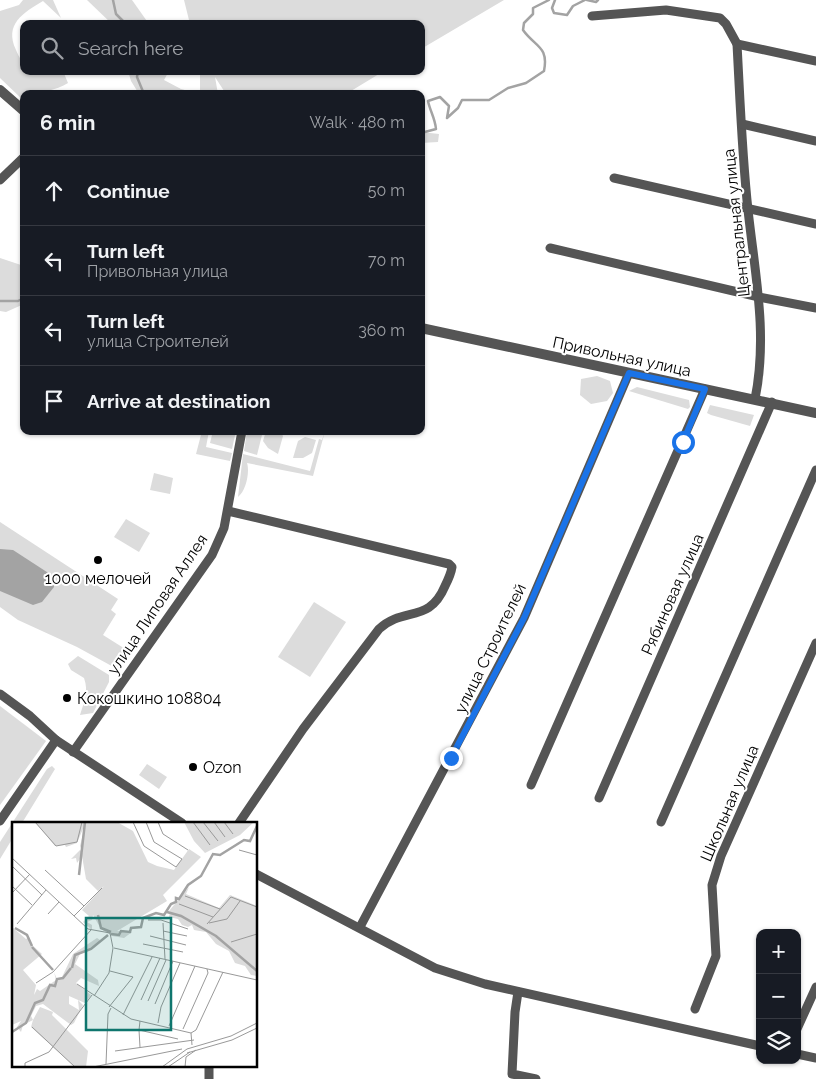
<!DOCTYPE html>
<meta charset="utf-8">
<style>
body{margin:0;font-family:Raleway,sans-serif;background:#20242c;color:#f1f3f6}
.controls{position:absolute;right:15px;bottom:15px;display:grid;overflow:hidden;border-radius:10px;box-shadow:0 1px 4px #0004}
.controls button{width:45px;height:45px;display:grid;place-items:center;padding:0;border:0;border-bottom:1px solid #363941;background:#171b24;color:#f1f3f6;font:25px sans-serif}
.stop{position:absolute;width:15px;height:15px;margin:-11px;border:4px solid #1a73e8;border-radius:50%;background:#fff}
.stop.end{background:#1a73e8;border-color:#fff;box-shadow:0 1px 5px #0008}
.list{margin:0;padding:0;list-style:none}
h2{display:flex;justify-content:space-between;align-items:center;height:65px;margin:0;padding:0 20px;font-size:21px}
h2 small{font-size:16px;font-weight:400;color:#9ea1a6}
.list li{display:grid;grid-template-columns:32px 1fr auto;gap:15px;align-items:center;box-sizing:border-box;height:70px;padding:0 20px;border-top:1px solid #363941}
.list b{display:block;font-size:19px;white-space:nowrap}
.list p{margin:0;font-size:16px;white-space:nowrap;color:#9ea1a6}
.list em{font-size:16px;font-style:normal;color:#9ea1a6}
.icon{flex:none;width:28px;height:28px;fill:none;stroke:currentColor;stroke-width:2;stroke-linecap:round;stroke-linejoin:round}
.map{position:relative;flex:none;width:816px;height:1079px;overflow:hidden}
.search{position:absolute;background:#171b24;box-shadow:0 1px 4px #0004;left:20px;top:20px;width:405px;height:55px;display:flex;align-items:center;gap:12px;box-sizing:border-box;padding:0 18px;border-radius:10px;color:#9ea1a6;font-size:19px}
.panel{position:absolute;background:#171b24;box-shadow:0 1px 4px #0004;left:20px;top:90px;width:405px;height:345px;border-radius:10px}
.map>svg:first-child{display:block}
.green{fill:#dcdcdc}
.water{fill:#a3a3a3}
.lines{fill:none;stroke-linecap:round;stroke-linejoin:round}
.stream{stroke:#a3a3a3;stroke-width:2.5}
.minor{stroke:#555;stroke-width:9}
.tertiary{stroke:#555;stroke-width:10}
.route{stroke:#1a73e8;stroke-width:6}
.poi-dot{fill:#000;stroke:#fff;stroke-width:2}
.labels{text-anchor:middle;stroke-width:4;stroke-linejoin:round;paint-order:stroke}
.street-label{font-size:16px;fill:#000;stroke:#fff}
.poi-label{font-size:16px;fill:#000;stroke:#fff;text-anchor:start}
.inset-river{fill:none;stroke:#a3a3a3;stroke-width:2.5}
.inset-road{fill:none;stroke:#999;stroke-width:1}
.view{fill:#0f766e;fill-opacity:0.15;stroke:#0f766e;stroke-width:2.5}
.inset-edge{fill:none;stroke:#000;stroke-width:2.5}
</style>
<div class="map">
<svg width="816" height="1079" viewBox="0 0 816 1079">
<rect width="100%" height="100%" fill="#fff"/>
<g class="green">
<path d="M 23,0 L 53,0 L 61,18 L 43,1 C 23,13 4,24 16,50 C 19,58 24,62 24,71 L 35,71 L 41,75 L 63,71 L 68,83 C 57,90 37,94 24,94 L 24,101 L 0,78 L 0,11 L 19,5 Z"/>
<polygon points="87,0 132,0 149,24 112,24"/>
<polygon points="184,0 504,0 421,49 421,24 190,24"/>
<polygon points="128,71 169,71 164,80 181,89 200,94 200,71 384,71 346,94 226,94 215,77 218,94 139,94 131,81"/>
<polygon points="421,132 439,134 438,142 421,143"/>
<polygon points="0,258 24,266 24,304 6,312 0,311"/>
<polygon points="597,376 610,381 613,393 607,401 591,404 580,395 581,379"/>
<polygon points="637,387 689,400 690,407 688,409 629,391"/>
<polygon points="710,405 754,415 750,426 711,415 707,413"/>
<polygon points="202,431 209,431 206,447 232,453 230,461 196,454"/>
<polygon points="213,431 236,431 232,449 210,443"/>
<polygon points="247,431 263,431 257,455 244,451"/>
<polygon points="266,431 280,431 283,436 278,454 268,448 263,441"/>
<path d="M 325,431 L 313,476 L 247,463 C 250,472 246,491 238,497 L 243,454 L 310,471 L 319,439 L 322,440 Z"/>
<polygon points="305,437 316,440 312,453 303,458 293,458 298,441"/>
<polygon points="154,473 173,478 170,494 150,490"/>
<polygon points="126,519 150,533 139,552 114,537"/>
<polygon points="0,522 118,599 111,610 116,614 103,635 130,652 119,670 77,647 18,620 0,607"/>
<polygon points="314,602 346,622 310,677 278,657"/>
<path d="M 78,656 L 109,675 L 109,682 L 93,713 L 80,715 C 84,702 89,692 84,678 L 71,670 L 68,664 Z"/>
<polygon points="0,706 46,741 0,805"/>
<polygon points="147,764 167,777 159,789 139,775"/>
<polygon points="52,766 55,769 22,823 14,823 14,836 0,859 0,842 47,769"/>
</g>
<polygon class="water" points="0,549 13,550 53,576 54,587 42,602 33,605 0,591"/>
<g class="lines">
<g class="stream">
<polyline points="113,0 116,14 126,24"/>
<polyline points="555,0 552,8 554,13 567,15 573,6 585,0"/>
<polyline points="587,0 596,2 598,0"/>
<polyline points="138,71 137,77 144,94"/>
<path d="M 421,133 L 436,129 C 435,118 430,111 428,101 L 440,97 L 449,106 L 447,118 L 458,108 L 462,100 L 489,100 L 508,88 L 526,83 L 544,71 C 549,46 535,47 523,30 L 524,23 L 533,14 L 533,8 L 549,0"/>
<polyline points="0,301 18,301 24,298"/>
</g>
<g class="minor">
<path d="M 592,16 L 666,10 L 720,18 L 726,24 L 737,44 C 740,99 742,155 748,210 C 755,274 768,335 755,399"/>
<polyline points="737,44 816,61"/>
<polyline points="742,124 816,141"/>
<polyline points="614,178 816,224"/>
<polyline points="0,180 24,157"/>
<polyline points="550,248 759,297 816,308"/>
<path d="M 228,511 L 449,564 L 452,567 C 451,574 448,580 445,586 C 429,624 404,606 379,629 L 303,729 L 239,823"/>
<polyline points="0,694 30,716 56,740 182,823"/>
<polyline points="73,752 212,555 224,528 242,431"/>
<polyline points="531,785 705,389"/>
<polyline points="599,798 772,402"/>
<polyline points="0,821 56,740"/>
<polyline points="661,822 816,470"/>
<polyline points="256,874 435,968 485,984 760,1046"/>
<polyline points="360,927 524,618 629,373"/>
<polyline points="518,992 515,1012 512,1074 536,1079"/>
<polyline points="695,1009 716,956 712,885 721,856 816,643"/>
<polyline points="797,1029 816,987"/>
<polyline points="797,1054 816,1058"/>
<polyline points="209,1079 209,1065"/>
</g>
<g class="tertiary">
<polyline points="0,90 24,111"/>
<polyline points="421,328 816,413"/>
</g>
</g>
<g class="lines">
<polyline class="route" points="451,758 524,618 629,373 705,389 683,442"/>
</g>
<g class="poi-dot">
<circle cx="98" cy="560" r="5"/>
<circle cx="67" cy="698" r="5"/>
<circle cx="193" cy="767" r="5"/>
</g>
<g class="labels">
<g class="street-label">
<text transform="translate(736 223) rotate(-96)" y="6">Центральная улица</text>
<text transform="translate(622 356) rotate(12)" y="6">Привольная улица</text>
<text transform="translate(672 594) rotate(-66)" y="6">Рябиновая улица</text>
<text transform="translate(157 604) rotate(-56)" y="6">улица Липовая Аллея</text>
<text transform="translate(490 648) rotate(-64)" y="6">улица Строителей</text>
<text transform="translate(729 803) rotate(-67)" y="6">Школьная улица</text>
</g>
<g class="poi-label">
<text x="98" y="584" text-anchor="middle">1000 мелочей</text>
<text x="77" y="704">Кокошкино 108804</text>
<text x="203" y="773">Ozon</text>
</g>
</g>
<g transform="translate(12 822)">
<rect width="245" height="245" fill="#fff"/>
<path d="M 23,0 L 73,0 L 73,2 L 65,21 L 54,25 L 53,23 L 43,24 ZM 74,0 L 105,0 L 121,9 L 136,40 L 145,44 L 162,48 L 177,27 L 189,35 L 151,73 L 155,79 L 105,109 L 120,110 L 112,116 L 100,114 L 89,107 L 81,93 L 80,98 L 75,100 L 80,103 L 80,108 L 71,100 L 77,94 L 70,88 L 92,64 L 86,69 L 74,57 L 70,34 L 65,41 L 64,36 L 59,37 L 68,28 L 71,31 L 68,24 ZM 172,0 L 242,0 L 228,13 L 193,31 L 182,19 ZM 177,65 L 174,72 L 207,86 L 218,73 L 245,84 L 245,154 L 239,153 L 233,144 L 223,141 L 217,129 L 204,122 L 194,110 L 182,108 L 180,103 L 176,105 L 170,103 L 166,97 L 157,95 L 158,90 L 160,92 L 157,89 ZM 0,105 L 14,117 L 17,115 L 19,122 L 30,132 L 11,148 L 24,163 L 22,173 L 25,167 L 28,169 L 44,158 L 42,150 L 45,157 L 50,155 L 61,132 L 85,116 L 88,118 L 83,125 L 68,132 L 63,142 L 86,158 L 87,164 L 69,156 L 64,161 L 79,173 L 73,181 L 57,174 L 57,182 L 67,188 L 66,178 L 71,183 L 62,201 L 59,203 L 31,182 L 24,184 L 19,194 L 21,198 L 28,185 L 41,190 L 40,193 L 76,229 L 74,245 L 63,245 L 19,205 L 21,198 L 11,203 L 9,210 L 5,205 L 9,199 L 0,203 Z" fill="#dcdcdc"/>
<path class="inset-river" d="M 67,53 L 73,0M 155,90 L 169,94 L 204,114 L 245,149M 86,93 L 89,106 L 99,110M 3,106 L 15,113 L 20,124M 99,112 L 107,113 L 109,109 L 118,110 L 119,106 L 129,105 L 131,96 L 144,91 L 152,93 L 159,82 L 164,80 L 164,76 L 167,77 L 176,63 L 189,54 L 201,32 L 208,33 L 232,18 L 238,19 L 245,4M 20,125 L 41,148M 60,146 L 63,133 L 79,127 L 96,113M 0,210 L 14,201 L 23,181 L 31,178 L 38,163 L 43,164 L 45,157 L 51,156 L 59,146"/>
<path class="inset-road" d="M 23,0 L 44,24 L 65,20 L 70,0M 121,0 L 132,24 L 164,45 L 170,37 L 142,20 L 134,0M 146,0 L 151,12 L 176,28M 181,0 L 198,23M 191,0 L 206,19M 202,0 L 213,15M 212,0 L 221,12M 227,28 L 245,33M 0,36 L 76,107 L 98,111 L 101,126 L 97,151 L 82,174M 0,44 L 30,73M 33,48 L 72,84M 0,64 L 20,83M 0,71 L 18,52M 173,74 L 208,87M 167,82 L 201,95M 36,92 L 47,80M 62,94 L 90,66M 136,98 L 149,98 L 176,107M 151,101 L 153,137M 197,101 L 215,97 L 228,79M 5,102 L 34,68M 195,102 L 219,75 L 245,85M 151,109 L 175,114M 138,114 L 174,123M 219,120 L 245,112M 131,122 L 171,130M 102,126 L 245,158M 24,161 L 41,150 L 79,108M 65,162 L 119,197 L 179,211 L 180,223M 129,178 L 148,136M 136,179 L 154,138M 143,182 L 161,139M 97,185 L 121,155 L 98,149M 111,193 L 140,135M 128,199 L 127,208 L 166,217M 146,201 L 149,185 L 168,141M 157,204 L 183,144M 20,205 L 63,245M 171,207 L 196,151 L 195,147M 127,208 L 128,225M 179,211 L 184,208 L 211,150M 103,229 L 182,218M 175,231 L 220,218 L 245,206M 94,242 L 96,192 L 99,186M 13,245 L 13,241 L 37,230 L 80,173M 81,245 L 170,227M 150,245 L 175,227 L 219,214 L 245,201M 156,245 L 178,230M 173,245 L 174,235 L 184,228"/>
<path class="view" d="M 74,96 L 159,96 L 159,208 L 74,208 Z"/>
<rect width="245" height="245" class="inset-edge"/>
</g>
</svg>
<div class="controls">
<button>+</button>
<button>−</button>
<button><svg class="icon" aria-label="layers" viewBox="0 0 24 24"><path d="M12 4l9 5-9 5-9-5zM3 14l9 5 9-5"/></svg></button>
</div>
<div class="stop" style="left:683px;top:442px"></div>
<div class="stop end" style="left:451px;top:758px"></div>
<div class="search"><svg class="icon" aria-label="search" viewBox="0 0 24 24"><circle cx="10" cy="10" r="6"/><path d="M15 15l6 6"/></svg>Search here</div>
<section class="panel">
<h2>6 min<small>Walk · 480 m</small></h2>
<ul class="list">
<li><svg class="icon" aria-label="ahead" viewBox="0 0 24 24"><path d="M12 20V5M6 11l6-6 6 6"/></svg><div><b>Continue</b></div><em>50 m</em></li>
<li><svg class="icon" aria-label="left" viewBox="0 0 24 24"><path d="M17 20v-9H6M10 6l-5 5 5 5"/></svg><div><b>Turn left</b><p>Привольная улица</p></div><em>70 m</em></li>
<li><svg class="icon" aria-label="left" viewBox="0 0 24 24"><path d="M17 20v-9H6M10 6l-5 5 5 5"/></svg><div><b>Turn left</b><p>улица Строителей</p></div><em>360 m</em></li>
<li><svg class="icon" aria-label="arrive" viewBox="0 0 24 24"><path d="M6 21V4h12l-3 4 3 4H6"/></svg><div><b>Arrive at destination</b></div></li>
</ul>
</section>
</div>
